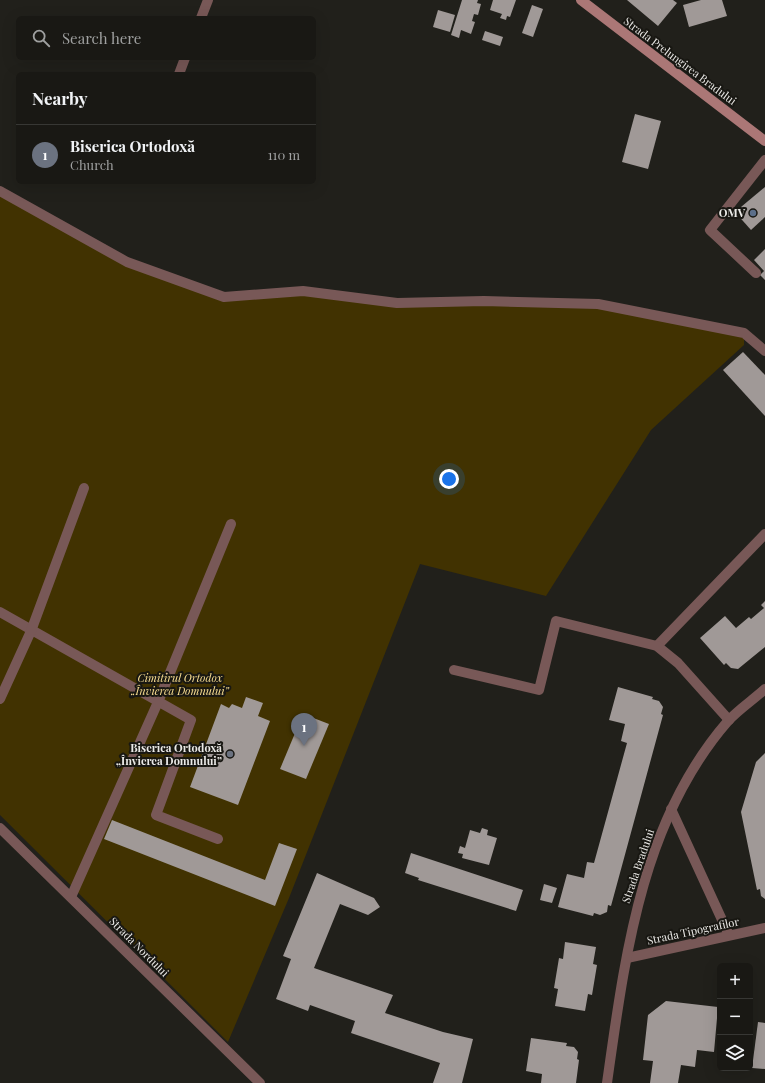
<!DOCTYPE html>
<meta charset="utf-8">
<style>
body{margin:0;font-family:"Playfair Display",serif;background:#22211d;color:#f1f3f6}
.controls{position:absolute;right:12px;bottom:12px;display:grid;overflow:hidden;border-radius:6px;box-shadow:0 4px 16px #0002}
.controls button{width:36px;height:36px;display:grid;place-items:center;padding:0;border:0;border-bottom:1px solid #373734;background:#191814;color:#f1f3f6;font:20px sans-serif}
.you{position:absolute;left:449px;top:479px;width:14px;height:14px;margin:-10px;border:3px solid #fff;border-radius:50%;background:#1a73e8;box-shadow:0 0 0 6px #1a73e833}
.badge{display:grid;place-items:center;width:26px;height:26px;border-radius:50%;background:#f59d8e;color:#fff;font-size:13px;font-weight:700}
.pin{position:absolute;translate:-50% -33px;filter:drop-shadow(0 1px 2px #0008)}
.pin::after{content:'';position:absolute;top:21px;width:14px;height:12px;background:inherit;clip-path:polygon(0 0,100% 0,50% 100%)}
.list{margin:0;padding:0;list-style:none}
h2{display:flex;justify-content:space-between;align-items:center;height:52px;margin:0;padding:0 16px;font-size:17px}
h2 small{font-size:13px;font-weight:400;color:#9fa0a0}
.list li{display:grid;grid-template-columns:26px 1fr auto;gap:12px;align-items:center;box-sizing:border-box;height:60px;padding:0 16px;border-top:1px solid #373734}
.list b{display:block;font-size:15px;white-space:nowrap}
.list p{margin:0;font-size:13px;white-space:nowrap;color:#9fa0a0}
.list em{font-size:13px;font-style:normal;color:#9fa0a0}
.icon{flex:none;width:22px;height:22px;fill:none;stroke:currentColor;stroke-width:2;stroke-linecap:round;stroke-linejoin:round}
.map{position:relative;flex:none;width:765px;height:1083px;overflow:hidden}
.search{position:absolute;background:#191814;box-shadow:0 4px 16px #0002;left:16px;top:16px;width:300px;height:44px;display:flex;align-items:center;gap:10px;box-sizing:border-box;padding:0 14px;border-radius:6px;color:#9fa0a0;font-size:15px}
.panel{position:absolute;background:#191814;box-shadow:0 4px 16px #0002;left:16px;top:72px;width:300px;height:112px;border-radius:6px}
.map>svg:first-child{display:block}
.green{fill:#413201}
.building{fill:#a09997}
.lines{fill:none;stroke-linecap:round;stroke-linejoin:round}
.lane{stroke:#785857;stroke-width:10}
.street{stroke:#785857;stroke-width:10}
.secondary{stroke:#ab7776;stroke-width:10}
.service-dot{fill:#5c6f8a;stroke:#181712;stroke-width:1.5}
.worship-dot{fill:#6b7280;stroke:#181712;stroke-width:1.5}
.labels{text-anchor:middle;stroke-width:4;stroke-linejoin:round;paint-order:stroke}
.street-label{font-size:11px;fill:#ebeae7;stroke:#181712}
.poi-label{font-size:11px;font-weight:bold;fill:#ebeae7;stroke:#181712;text-anchor:end}
.park-label{font-size:11px;font-style:italic;fill:#f9de91;stroke:#181712}
</style>
<div class="map">
<svg width="765" height="1083" viewBox="0 0 765 1083">
<rect width="100%" height="100%" fill="#21201b"/>
<polygon class="green" points="0,191 127,262 224,297 303,291 397,303 598,304 744,333 744,345 651,430 546,596 420,564 289,898 228,1042 0,815"/>
<g class="building">
<polygon points="462,0 478,0 477,3 481,4 478,15 474,14 472,21 475,22 471,34 461,30 459,38 451,35"/>
<polygon points="493,0 516,0 510,17 507,16 506,20 500,18 502,14 490,10"/>
<polygon points="627,0 673,0 677,3 658,26"/>
<polygon points="701,0 722,0 727,16 689,27 683,5"/>
<polygon points="532,5 543,9 533,37 522,33"/>
<polygon points="438,10 455,15 450,32 433,27"/>
<polygon points="485,31 503,37 500,46 482,40"/>
<polygon points="635,114 661,121 648,169 622,162"/>
<polygon points="765,187 765,217 751,230 735,212"/>
<polygon points="765,249 765,280 760,275 764,271 754,260"/>
<polygon points="743,352 765,375 765,416 723,370"/>
<polygon points="765,601 765,647 738,669 731,668 726,663 724,665 700,638 725,616 736,628 749,617 751,619 764,608 761,605"/>
<polygon points="618,687 653,697 652,699 659,701 663,707 661,714 663,715 611,906 608,905 607,912 600,915 594,913 593,916 558,907 567,874 584,878 587,862 594,863 627,743 621,741 625,724 609,720"/>
<polygon points="246,697 263,703 258,716 270,721 238,805 190,787 221,704 229,708 232,704 242,708"/>
<polygon points="303,714 329,724 306,779 280,769"/>
<polygon points="765,753 765,899 761,896 760,889 757,890 741,812 756,762"/>
<polygon points="112,820 265,880 279,843 297,849 275,906 104,839"/>
<polygon points="482,828 488,830 487,835 497,838 489,865 462,858 463,854 458,853 460,846 465,848 470,830 480,833"/>
<polygon points="411,853 523,890 516,911 418,880 419,878 405,873"/>
<polygon points="317,873 374,898 380,907 368,915 340,904 314,968 393,995 385,1013 443,1032 473,1039 462,1083 433,1083 440,1063 351,1033 355,1021 310,1005 308,1011 276,999 291,959 283,956"/>
<polygon points="544,884 557,888 552,903 540,900"/>
<polygon points="565,942 596,947 593,964 597,965 592,995 588,994 585,1011 555,1006 558,989 554,988 559,958 563,959"/>
<polygon points="666,1001 718,1007 714,1052 697,1050 695,1067 681,1065 678,1083 650,1083 653,1061 643,1060 648,1015"/>
<polygon points="758,1022 765,1023 765,1069 752,1068"/>
<polygon points="531,1038 567,1043 566,1046 574,1047 578,1052 577,1059 579,1060 576,1083 541,1083 542,1074 526,1071"/>
</g>
<g class="lines">
<g class="lane">
<polyline points="0,191 127,262 224,297 303,291 397,303 484,301 598,304 744,333 765,351"/>
<polyline points="756,273 710,230 765,160"/>
<polyline points="0,612 191,720 156,815 218,839"/>
<polyline points="657,646 765,534"/>
<polyline points="454,670 539,690 556,621 657,646 678,663 729,720"/>
<polyline points="0,699 31,631 84,488"/>
<polyline points="71,897 158,702 231,524"/>
</g>
<g class="street">
<polyline points="201,18 208,0"/>
<polyline points="179,74 185,58"/>
<polyline points="671,809 729,935"/>
<polyline points="0,828 260,1083"/>
<polyline points="627,958 765,928"/>
<path d="M 607,1083 C 625,956 641,821 728,721 C 739,709 753,700 765,689"/>
</g>
<polyline class="secondary" points="581,0 765,141"/>
</g>
<circle class="service-dot" cx="753" cy="213" r="4"/>
<circle class="worship-dot" cx="230" cy="754" r="4"/>
<g class="labels">
<g class="street-label">
<text transform="translate(680 61) rotate(37)" y="4">Strada Prelungirea Bradului</text>
<text transform="translate(638 866) rotate(-71)" y="4">Strada Bradului</text>
<text transform="translate(693 931) rotate(-12)" y="4">Strada Tipografilor</text>
<text transform="translate(139 947) rotate(45)" y="4">Strada Nordului</text>
</g>
<g class="poi-label">
<text x="745" y="217">OMV</text>
<text x="222" y="752">Biserica Ortodoxă<tspan x="222" dy="13">„Învierea Domnului”</tspan></text>
</g>
<g class="park-label">
<text x="180" y="682">Cimitirul Ortodox<tspan x="180" dy="13">„Învierea Domnului”</tspan></text>
</g>
</g>
</svg>
<div class="controls">
<button>+</button>
<button>−</button>
<button><svg class="icon" aria-label="layers" viewBox="0 0 24 24"><path d="M12 4l9 5-9 5-9-5zM3 14l9 5 9-5"/></svg></button>
</div>
<div class="you"></div>
<div class="pin badge" style="left:304px;top:746px;background:#6b7280">1</div>
<div class="search"><svg class="icon" aria-label="search" viewBox="0 0 24 24"><circle cx="10" cy="10" r="6"/><path d="M15 15l6 6"/></svg>Search here</div>
<section class="panel">
<h2>Nearby<small></small></h2>
<ul class="list">
<li><span class="badge" style="background:#6b7280">1</span><div><b>Biserica Ortodoxă</b><p>Church</p></div><em>110 m</em></li>
</ul>
</section>
</div>
